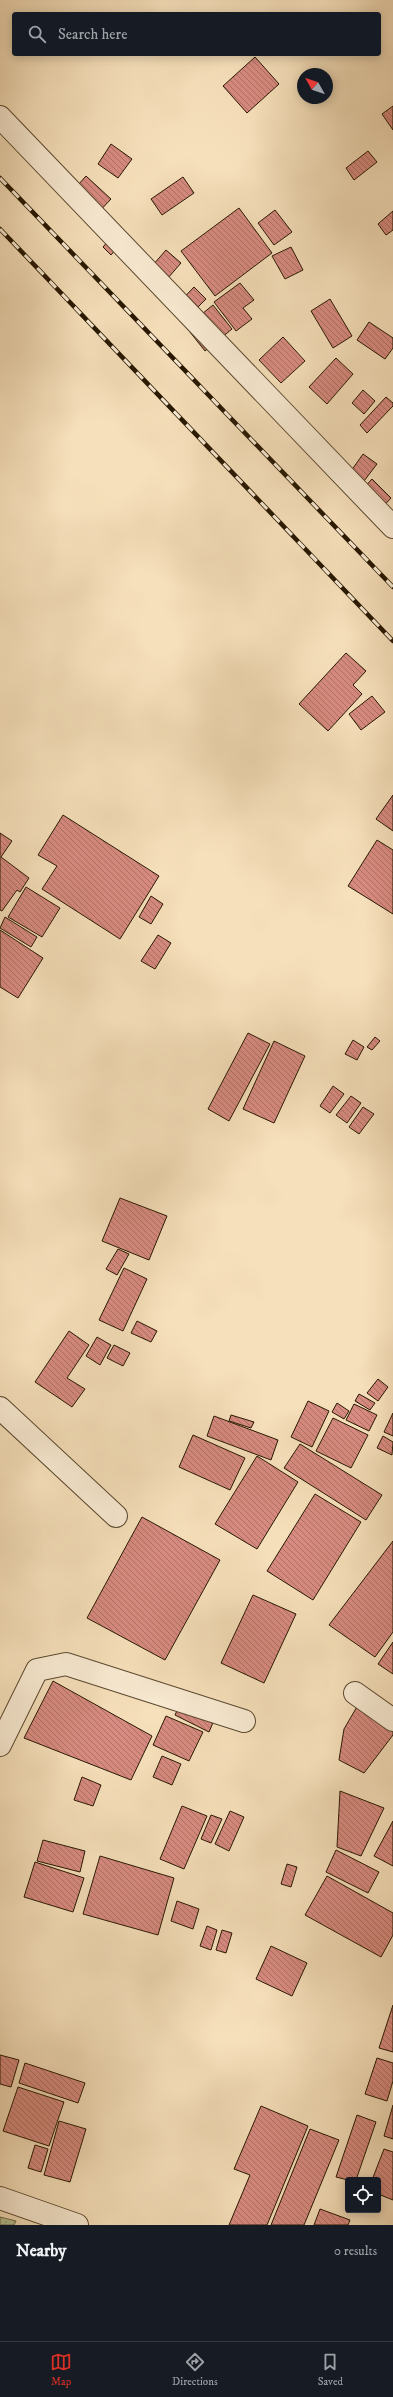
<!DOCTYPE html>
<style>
body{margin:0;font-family:"IM FELL DW Pica",serif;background:#20242c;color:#f1f3f6}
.controls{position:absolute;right:12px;bottom:12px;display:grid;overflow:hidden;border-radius:4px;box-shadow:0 2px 10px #0003}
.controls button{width:36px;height:36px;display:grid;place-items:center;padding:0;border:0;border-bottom:1px solid #363941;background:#171b24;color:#f1f3f6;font:20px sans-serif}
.compass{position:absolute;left:297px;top:68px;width:36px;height:36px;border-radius:50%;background:#171b24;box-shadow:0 2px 10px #0003;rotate:310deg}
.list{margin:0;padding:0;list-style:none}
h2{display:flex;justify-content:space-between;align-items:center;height:52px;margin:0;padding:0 16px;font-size:17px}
h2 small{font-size:13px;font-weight:400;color:#9ea1a6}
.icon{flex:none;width:22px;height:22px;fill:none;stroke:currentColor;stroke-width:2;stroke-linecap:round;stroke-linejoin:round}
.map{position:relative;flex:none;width:393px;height:2225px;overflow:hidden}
.search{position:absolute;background:#171b24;box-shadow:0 2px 10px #0003;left:12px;right:12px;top:12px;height:44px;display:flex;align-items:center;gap:10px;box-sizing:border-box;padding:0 14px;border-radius:4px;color:#9ea1a6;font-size:15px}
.sheet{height:116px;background:#171b24}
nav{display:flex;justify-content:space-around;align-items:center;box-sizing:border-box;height:56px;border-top:1px solid #363941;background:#171b24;font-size:11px;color:#9ea1a6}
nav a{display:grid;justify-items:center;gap:2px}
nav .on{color:#d93025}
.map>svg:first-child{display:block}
.park{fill:url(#park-dots);stroke:#706d4a}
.building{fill:url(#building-back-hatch);stroke:#271701}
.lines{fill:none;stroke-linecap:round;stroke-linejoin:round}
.minor-casing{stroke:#5b4930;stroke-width:24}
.tertiary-casing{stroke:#5b4930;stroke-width:24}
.minor{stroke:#f9ebd3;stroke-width:22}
.tertiary{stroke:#f9ebd3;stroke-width:22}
.rail-casing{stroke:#271701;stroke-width:4.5}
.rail{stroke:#f9ebd3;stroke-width:3;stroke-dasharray:9;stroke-linecap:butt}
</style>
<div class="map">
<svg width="393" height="2225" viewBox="0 0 393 2225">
<defs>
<pattern id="park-dots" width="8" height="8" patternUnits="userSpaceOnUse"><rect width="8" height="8" fill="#b8c393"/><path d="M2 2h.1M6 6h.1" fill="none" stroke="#9ea77d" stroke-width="1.8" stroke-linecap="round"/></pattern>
<pattern id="building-back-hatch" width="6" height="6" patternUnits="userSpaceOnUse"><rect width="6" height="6" fill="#d88b81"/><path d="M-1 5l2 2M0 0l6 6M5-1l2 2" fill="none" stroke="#af7167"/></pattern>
</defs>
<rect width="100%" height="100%" fill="#f6e0bb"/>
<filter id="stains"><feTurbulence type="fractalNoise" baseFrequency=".005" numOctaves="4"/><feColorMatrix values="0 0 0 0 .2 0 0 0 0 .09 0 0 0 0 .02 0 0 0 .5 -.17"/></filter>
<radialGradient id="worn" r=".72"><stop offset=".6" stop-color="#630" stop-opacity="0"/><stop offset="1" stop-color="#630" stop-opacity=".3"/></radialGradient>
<polygon class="park" points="0,2217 16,2221 14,2225 0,2225"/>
<g class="building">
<polygon points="255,57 279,84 247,113 223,86"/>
<polygon points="393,106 393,130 382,114"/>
<polygon points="111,144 132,159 118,178 98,164"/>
<polygon points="368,151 377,162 354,180 346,168"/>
<polygon points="86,176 111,199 95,216 70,194"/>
<polygon points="183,177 194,193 162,215 151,199"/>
<polygon points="239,208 272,253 215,296 181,251"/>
<polygon points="275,210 292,232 274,245 258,223"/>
<polygon points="393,211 393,230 386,235 378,224"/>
<polygon points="120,227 129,235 111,255 103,247"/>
<polygon points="291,247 303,270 285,279 272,256"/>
<polygon points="166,250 181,263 161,286 146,273"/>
<polygon points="240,283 254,300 243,308 252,319 236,331 214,302"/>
<polygon points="194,287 206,299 186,319 175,307"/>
<polygon points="330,299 352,336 333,348 311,311"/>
<polygon points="213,305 232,329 205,351 186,327"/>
<polygon points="369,322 393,338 393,348 385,359 357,340"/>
<polygon points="283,337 305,361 281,383 259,360"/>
<polygon points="336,358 353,374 327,404 309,387"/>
<polygon points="363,390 375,401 364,414 352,403"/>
<polygon points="386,397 393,403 393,406 367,433 360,425"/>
<polygon points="363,454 377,464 364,481 351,471"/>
<polygon points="372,479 391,498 379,511 360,492"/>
<polygon points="346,653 366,671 353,685 362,694 328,731 299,704"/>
<polygon points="372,696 385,712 361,730 349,714"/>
<polygon points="393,795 393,831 376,819"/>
<polygon points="63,815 159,876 120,939 42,889 57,866 38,855"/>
<polygon points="0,833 12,841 1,857 29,878 20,892 17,890 2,911 0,910"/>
<polygon points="377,840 393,850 393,914 348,886"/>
<polygon points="26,887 60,908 42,937 8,917"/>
<polygon points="151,896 163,904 151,924 139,917"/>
<polygon points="5,917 37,937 31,947 0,928"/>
<polygon points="0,930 43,958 18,998 0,987"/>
<polygon points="158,935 171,943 155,969 141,961"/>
<polygon points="248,1033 270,1044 229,1121 208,1109"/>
<polygon points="375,1037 380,1041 372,1050 367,1047"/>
<polygon points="353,1040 364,1047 357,1060 345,1054"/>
<polygon points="274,1041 305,1056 274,1123 243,1109"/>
<polygon points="333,1086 344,1094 330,1113 320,1106"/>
<polygon points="351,1096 361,1103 347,1123 336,1115"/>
<polygon points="363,1107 374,1114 359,1134 349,1127"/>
<polygon points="120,1198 167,1216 149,1260 102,1241"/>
<polygon points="118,1249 129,1254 117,1275 106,1269"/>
<polygon points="124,1268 147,1279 123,1331 99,1320"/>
<polygon points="137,1321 157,1331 151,1342 131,1333"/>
<polygon points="69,1331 89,1345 67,1378 85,1389 72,1407 35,1382"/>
<polygon points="97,1337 111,1345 100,1365 86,1356"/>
<polygon points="114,1345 130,1353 123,1366 107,1358"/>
<polygon points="378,1379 388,1387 378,1401 367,1393"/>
<polygon points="359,1394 375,1403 370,1410 355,1401"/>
<polygon points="308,1401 329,1411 312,1447 291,1437"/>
<polygon points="337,1403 349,1411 344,1419 332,1412"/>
<polygon points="354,1404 377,1415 369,1431 346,1420"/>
<polygon points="393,1413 393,1436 384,1432"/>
<polygon points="231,1415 254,1422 251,1428 229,1421"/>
<polygon points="214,1416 278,1440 271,1460 207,1436"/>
<polygon points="333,1418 368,1435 351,1468 316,1451"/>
<polygon points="193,1435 245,1458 230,1490 179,1467"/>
<polygon points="383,1436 393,1442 392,1455 377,1448"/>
<polygon points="300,1444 382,1495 366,1520 284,1468"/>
<polygon points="257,1456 298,1482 257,1549 215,1524"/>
<polygon points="315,1494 361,1522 313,1600 267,1571"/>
<polygon points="142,1517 220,1560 165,1660 87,1618"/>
<polygon points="393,1541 393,1632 375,1657 329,1625"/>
<polygon points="253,1595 296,1614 264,1683 221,1663"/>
<polygon points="393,1642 393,1674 378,1664"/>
<polygon points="53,1681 152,1736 131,1780 24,1738"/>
<polygon points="181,1702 215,1718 209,1732 175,1715"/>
<polygon points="358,1705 393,1731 393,1735 364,1773 339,1760 344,1729"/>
<polygon points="166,1716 203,1732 189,1761 153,1745"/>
<polygon points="162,1756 181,1764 172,1785 153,1777"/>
<polygon points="82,1777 101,1785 93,1806 74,1800"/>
<polygon points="340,1791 384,1808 361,1856 337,1847"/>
<polygon points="182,1806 207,1816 184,1869 160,1859"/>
<polygon points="230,1811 244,1817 229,1851 215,1844"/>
<polygon points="211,1815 222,1819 211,1843 201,1839"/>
<polygon points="393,1821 393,1866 374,1856"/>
<polygon points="43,1840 85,1851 80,1872 37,1861"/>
<polygon points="336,1850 379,1872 368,1893 326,1872"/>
<polygon points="100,1856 174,1878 158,1935 83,1914"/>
<polygon points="35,1862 84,1878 73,1912 24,1897"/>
<polygon points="287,1864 297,1867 291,1887 281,1884"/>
<polygon points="327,1876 393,1913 393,1935 381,1957 305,1915"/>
<polygon points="177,1901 199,1909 193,1929 171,1921"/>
<polygon points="207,1926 217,1930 211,1950 200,1946"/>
<polygon points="222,1930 232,1933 226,1953 216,1950"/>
<polygon points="271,1946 307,1963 292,1996 256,1979"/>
<polygon points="393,2005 393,2052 379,2048"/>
<polygon points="0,2055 19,2060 11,2087 0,2084"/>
<polygon points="377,2058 393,2063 393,2081 387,2101 365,2094"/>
<polygon points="25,2063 85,2083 78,2103 19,2083"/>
<polygon points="18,2087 64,2102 49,2146 3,2131"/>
<polygon points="393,2105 393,2139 384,2136"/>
<polygon points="261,2106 308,2126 267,2225 229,2225 250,2175 234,2169"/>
<polygon points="357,2115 376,2122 356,2180 348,2180 336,2177"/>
<polygon points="59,2121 86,2129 70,2182 44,2175"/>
<polygon points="310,2129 339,2140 304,2225 271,2225"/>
<polygon points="35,2145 48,2149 41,2172 28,2168"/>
<polygon points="384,2149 393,2152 393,2200 378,2194 378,2180 372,2180"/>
<polygon points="320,2209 350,2220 348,2225 314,2225"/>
</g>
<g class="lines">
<g class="minor-casing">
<g id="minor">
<polyline points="0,1408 116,1516"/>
<polyline points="355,1693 393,1720"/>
<polyline points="0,1745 37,1670 66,1664 244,1721"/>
<polyline points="0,2198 77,2225"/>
</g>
</g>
<g class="tertiary-casing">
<polyline id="tertiary" points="0,117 393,527"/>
</g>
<use href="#minor" class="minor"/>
<use href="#tertiary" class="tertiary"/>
<g class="rail-casing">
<g id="rail">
<polyline points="0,178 393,587"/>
<polyline points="0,229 393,641"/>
</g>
</g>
<use href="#rail" class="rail"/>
</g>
<rect width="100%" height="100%" filter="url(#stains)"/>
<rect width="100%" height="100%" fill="url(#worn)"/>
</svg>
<div class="controls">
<button><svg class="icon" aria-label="locate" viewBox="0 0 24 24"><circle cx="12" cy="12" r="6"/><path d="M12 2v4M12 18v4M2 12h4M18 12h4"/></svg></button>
</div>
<svg class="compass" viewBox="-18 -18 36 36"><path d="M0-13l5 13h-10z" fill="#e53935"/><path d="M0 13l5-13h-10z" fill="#9ea1a6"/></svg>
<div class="search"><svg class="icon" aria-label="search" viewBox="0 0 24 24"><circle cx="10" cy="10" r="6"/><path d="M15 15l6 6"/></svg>Search here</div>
</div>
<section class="sheet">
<h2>Nearby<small>0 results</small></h2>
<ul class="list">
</ul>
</section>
<nav>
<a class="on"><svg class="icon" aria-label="map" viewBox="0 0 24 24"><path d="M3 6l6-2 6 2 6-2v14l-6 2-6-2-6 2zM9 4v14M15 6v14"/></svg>Map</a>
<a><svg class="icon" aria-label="directions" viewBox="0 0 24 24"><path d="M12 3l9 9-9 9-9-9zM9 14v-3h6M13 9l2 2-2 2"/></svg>Directions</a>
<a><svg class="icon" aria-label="saved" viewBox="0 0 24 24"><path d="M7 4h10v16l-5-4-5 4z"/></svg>Saved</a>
</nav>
